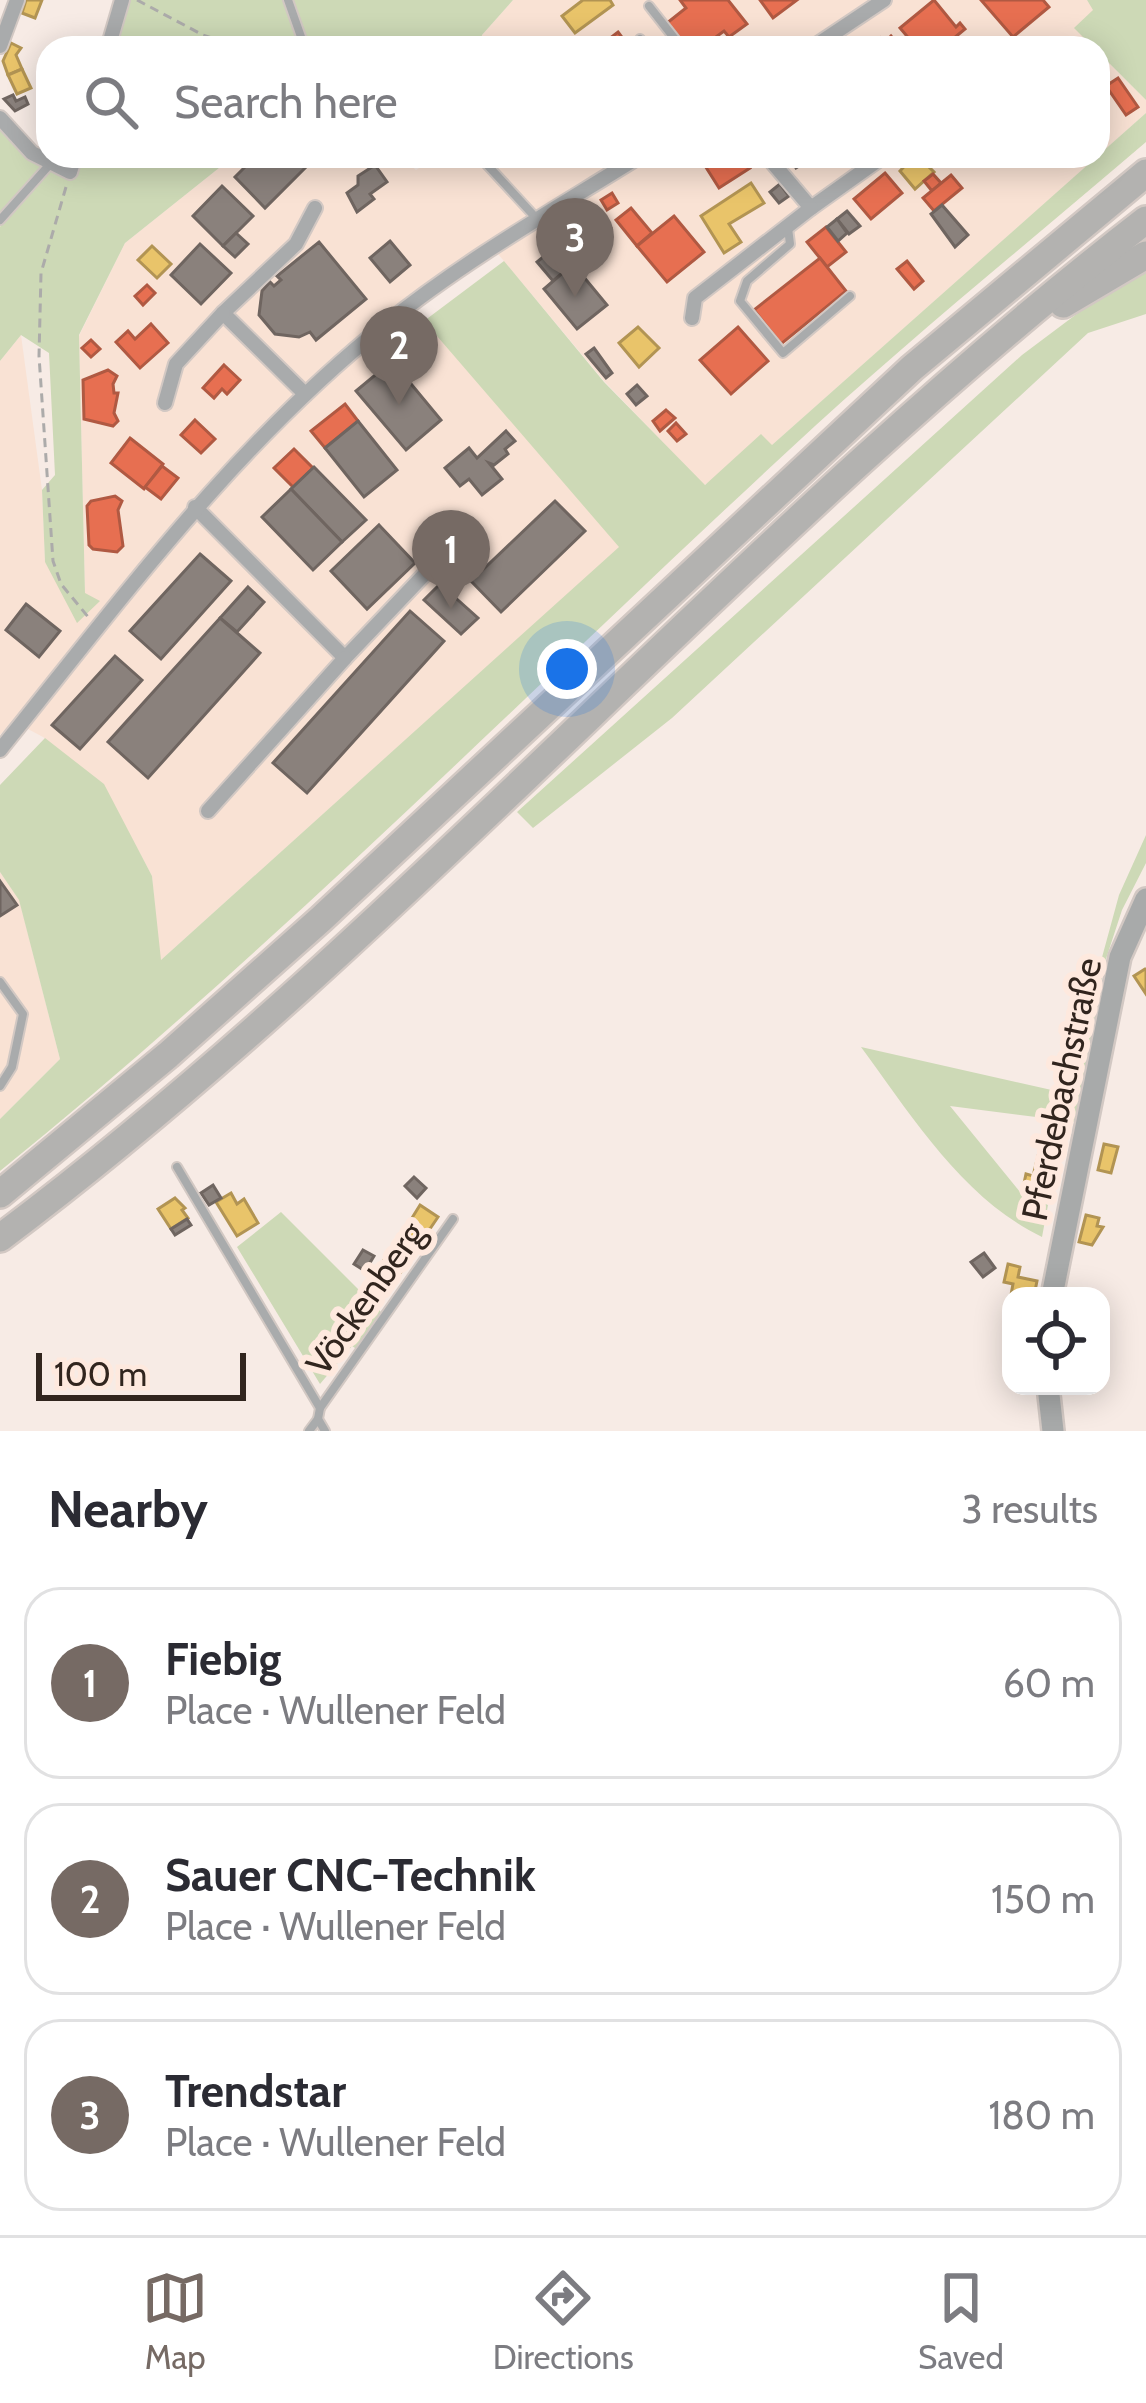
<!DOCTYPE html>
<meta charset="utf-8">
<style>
body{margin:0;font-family:Cabin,sans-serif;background:#f7f7f7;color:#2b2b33}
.controls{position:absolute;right:36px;bottom:36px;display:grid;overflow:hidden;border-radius:24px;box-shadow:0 6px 30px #0003}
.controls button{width:108px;height:108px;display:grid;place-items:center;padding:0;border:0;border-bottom:3px solid #e1e1e2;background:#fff;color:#2b2b33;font:60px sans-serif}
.scale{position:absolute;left:36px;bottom:30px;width:210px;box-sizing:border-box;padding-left:12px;border:6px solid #31251e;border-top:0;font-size:33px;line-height:42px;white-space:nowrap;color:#31251e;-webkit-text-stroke:9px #fee9de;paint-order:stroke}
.you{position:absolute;left:567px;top:669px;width:42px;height:42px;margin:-30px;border:9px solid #fff;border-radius:50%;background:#1a73e8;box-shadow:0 0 0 18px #1a73e833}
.badge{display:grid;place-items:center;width:78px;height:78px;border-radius:50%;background:#766a64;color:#fff;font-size:39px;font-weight:700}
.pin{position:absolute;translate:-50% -99px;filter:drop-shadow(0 3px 6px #0008)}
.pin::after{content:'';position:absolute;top:63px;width:42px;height:36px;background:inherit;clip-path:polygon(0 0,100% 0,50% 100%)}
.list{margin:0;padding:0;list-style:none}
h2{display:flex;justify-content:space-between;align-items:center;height:156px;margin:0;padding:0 48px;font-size:51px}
h2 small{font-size:39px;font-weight:400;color:#7c7c81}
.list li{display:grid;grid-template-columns:78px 1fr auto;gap:36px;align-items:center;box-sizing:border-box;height:192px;margin:0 24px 24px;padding:0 24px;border:3px solid #e1e1e2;border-radius:36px}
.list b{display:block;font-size:45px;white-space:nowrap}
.list p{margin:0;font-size:39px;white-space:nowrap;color:#7c7c81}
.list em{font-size:39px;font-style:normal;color:#7c7c81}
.icon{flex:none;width:66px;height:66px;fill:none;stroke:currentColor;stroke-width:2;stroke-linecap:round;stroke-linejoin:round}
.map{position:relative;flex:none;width:1146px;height:1431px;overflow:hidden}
.search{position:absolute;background:#fff;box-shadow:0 6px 30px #0003;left:36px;right:36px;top:36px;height:132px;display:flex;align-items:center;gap:30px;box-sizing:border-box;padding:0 42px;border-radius:36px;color:#7c7c81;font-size:45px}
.sheet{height:804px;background:#fff}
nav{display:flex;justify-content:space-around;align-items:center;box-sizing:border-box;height:168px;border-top:3px solid #e1e1e2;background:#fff;font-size:33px;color:#7c7c81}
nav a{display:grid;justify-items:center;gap:6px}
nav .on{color:#766a64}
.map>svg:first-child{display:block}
.built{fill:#f9e2d4}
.green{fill:#cdd9b6}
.homes{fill:#e9c46a;stroke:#b29453;stroke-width:3}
.shops{fill:#e76f51;stroke:#b05942;stroke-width:3}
.industry{fill:#8a817c;stroke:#6f6560;stroke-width:3}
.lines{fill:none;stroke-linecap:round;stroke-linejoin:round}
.service-casing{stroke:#d2c8c3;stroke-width:12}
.minor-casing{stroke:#d2c8c3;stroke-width:18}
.secondary-casing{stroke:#d2c8c3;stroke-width:26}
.motorway-casing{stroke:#d2c8c3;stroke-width:32}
.path{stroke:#acabaa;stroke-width:3;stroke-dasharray:9 6;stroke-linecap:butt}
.service{stroke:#a9abac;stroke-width:8}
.minor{stroke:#a9abac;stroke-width:14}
.secondary{stroke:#a8aaaa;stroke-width:21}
.motorway{stroke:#b3b2b0;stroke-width:27}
.labels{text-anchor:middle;stroke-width:12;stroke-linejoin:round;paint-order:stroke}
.street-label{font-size:36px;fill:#31251e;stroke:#fee9de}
</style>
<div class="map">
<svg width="1146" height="1431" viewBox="0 0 1146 1431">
<rect width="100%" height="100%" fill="#f7ebe5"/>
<g class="built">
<polygon points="513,0 1087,0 1094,10 1075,28 1094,48 480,48 482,35"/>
<polygon points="1098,52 1146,100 1146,113 1098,156"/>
<polygon points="234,156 400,156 416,170 438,156 1098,156 771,446 704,485 604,381 488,242 405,298 620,547 160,961 152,876 103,784 43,737 13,721 0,735 0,361 21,335 42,490 45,562 85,593 79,336 125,243"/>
<polygon points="0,872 19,899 60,1059 0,1119"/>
</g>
<g class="green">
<polygon points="129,0 513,0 482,35 480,48 114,48"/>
<polygon points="1087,0 1146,0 1146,100 1074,28 1093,10"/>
<path d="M 1146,113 L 1146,142 C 1027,244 904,343 789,450 C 527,692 278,946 0,1171 L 0,1119 L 60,1059 L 19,900 L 0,872 L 0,785 L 45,738 L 104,784 L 152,876 L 161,960 L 619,547 L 424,321 L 504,261 L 604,382 L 705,485 L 761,434 L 772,445 Z"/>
<path d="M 0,125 C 20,154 41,165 75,170 L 80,156 L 234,156 L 125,243 L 79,335 L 85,593 L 100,601 L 77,623 L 45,562 L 42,490 L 55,475 L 49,353 L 21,335 L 0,361 L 0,227 L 10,206 L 0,215 Z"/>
<polygon points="1146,273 1146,314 1088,333 672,718 533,828 517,812 1022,355 1122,280"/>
<path d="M 1146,835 L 1146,863 L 1122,910 L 1104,965 L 1076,1122 L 950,1106 L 1020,1192 L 1048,1205 L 1042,1237 C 963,1199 911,1115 861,1047 L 1065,1093 L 1119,895 Z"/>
<polygon points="281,1212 381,1312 358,1350 352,1346 320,1384 237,1247"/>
</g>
<g class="homes">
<polygon points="26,0 42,0 35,18 22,13"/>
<polygon points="583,0 610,0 613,5 575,33 562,16"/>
<polygon points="11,43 21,48 16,55 22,69 8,75 3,61"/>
<polygon points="22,69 31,88 17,94 8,75"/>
<polygon points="914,156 931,156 934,160 929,167 934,172 915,189 900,171"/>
<polygon points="751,183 764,203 729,224 741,242 724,253 701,216"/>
<polygon points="152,246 171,264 157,278 138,260"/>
<polygon points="638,327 659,348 639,367 619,343"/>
<polygon points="1145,969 1146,969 1146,994 1134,976"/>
<polygon points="1104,1144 1118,1147 1111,1173 1098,1170"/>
<polygon points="1038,1156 1048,1156 1049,1163 1054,1163 1047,1194 1023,1188 1026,1174 1033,1176"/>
<polygon points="231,1193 237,1204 244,1199 258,1223 237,1236 216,1202"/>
<polygon points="175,1198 185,1208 182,1210 188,1218 171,1229 158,1209"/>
<polygon points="420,1205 438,1217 419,1245 402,1234"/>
<polygon points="1086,1215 1099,1218 1097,1226 1103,1227 1092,1245 1079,1242"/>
<polygon points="402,1234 419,1245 401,1272 384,1260"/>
<polygon points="1008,1264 1020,1267 1018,1277 1037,1281 1034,1296 1011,1296 1010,1300 1013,1284 1004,1282"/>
</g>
<g class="shops">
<polygon points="680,0 728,0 747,24 729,37 724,31 701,48 686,48 667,23 686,8"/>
<polygon points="760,0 797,0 773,18"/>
<polygon points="934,0 956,27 960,23 965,29 942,48 917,48 900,28"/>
<polygon points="981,0 1043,0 1049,7 1013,37"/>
<polygon points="618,32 630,48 597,48"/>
<polygon points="891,36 901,48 870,47 880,38 884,43"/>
<polygon points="1118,78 1138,107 1126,115 1106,86"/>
<polygon points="710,156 742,156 750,168 719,188 702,161"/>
<polygon points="885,173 902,193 871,219 854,199"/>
<polygon points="933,174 941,183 932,191 924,181"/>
<polygon points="951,175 962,188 934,211 923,198"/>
<polygon points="612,193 618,203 607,210 601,200"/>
<polygon points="631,208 652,233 637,246 616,220"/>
<polygon points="674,216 704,252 667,282 637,246"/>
<polygon points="603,217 611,228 590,245 582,235"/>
<polygon points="826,227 846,252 827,267 807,242"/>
<polygon points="820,258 846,291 781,344 754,310"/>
<polygon points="907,261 923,281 914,289 897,269"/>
<polygon points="147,285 155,293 143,305 135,296"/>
<polygon points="151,324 168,343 140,368 116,342 128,331 135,339"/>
<polygon points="738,327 768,361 731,394 700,360"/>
<polygon points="91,340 100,349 91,357 82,348"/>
<polygon points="224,365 240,380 227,394 222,389 214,398 203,388"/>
<polygon points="108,370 117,376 113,384 114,393 118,393 114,413 118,421 113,426 84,419 83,380"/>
<polygon points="345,404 358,421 325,448 311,431"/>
<polygon points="666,410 675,418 660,431 653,421"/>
<polygon points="195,420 215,439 201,453 181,435"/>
<polygon points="676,423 686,434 677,441 668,431"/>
<polygon points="130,438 163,464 144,489 111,463"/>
<polygon points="294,449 313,468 293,487 274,468"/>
<polygon points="162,466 178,478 161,499 145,487"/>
<polygon points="115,496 122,501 118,510 123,546 117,552 93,549 89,545 87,506 91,501"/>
</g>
<g class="industry">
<polygon points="13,95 16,101 25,97 28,104 15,111 4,99"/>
<polygon points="256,156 303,156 310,163 265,208 235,177"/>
<polygon points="789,156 815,156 796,168"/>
<polygon points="375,165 387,182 370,194 374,199 357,212 347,193 358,185 358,176"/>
<polygon points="780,184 789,196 779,203 770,192"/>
<polygon points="222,186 253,216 223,246 193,216"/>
<polygon points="942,205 968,235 955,247 931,214"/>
<polygon points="847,211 860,226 849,234 837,219"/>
<polygon points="837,219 847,233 838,241 827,227"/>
<polygon points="236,233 248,244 235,257 223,246"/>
<polygon points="390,241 410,265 390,282 370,258"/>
<polygon points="319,242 366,299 316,340 310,332 299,337 275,334 259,315 262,291 270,282 274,286 281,280 277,276"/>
<polygon points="560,243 576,262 553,281 537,262"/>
<polygon points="200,244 231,273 201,304 171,275"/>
<polygon points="573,264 607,305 577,329 544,289"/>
<polygon points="594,348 612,373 606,378 586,354"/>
<polygon points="392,361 441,420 406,450 356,391"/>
<polygon points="637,385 647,396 636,405 627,394"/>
<polygon points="358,421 397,470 364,497 325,448"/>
<polygon points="506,431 515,441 505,449 508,454 494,465 489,463 502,479 482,495 469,479 460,486 445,468 469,448 477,458"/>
<polygon points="314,467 366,520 342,542 291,489"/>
<polygon points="291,489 342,542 313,570 262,517"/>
<polygon points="555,501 585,531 501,612 471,581"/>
<polygon points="379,525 415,563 367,609 331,571"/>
<polygon points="200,554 231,581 161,659 130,631"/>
<polygon points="440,584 478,618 461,634 424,600"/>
<polygon points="248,587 264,602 237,632 220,618"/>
<polygon points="26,604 60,631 39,657 6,630"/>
<polygon points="410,611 444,641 307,793 273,763"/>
<polygon points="220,618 260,653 148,778 108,742"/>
<polygon points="115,656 142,680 80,749 52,725"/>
<polygon points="0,881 17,905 0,916"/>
<polygon points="1051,1122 1063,1125 1060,1143 1047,1140"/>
<polygon points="414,1177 426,1188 417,1198 405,1186"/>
<polygon points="213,1185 221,1198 209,1205 201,1193"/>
<polygon points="187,1219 191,1225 175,1235 171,1229"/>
<polygon points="363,1250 374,1256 365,1271 354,1264"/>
<polygon points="984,1253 995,1268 983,1277 971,1262"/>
</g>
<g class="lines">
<g class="service-casing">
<g id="service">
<polyline points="288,0 305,48"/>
<polyline points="649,6 682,48"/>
<polyline points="640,39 647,48"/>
<polyline points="479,156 537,219"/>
<polyline points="0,220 51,163"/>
<polyline points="788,228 790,244 747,281 740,301 783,353 850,296"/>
<polyline points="0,982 23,1014 12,1067 0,1086"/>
<polyline points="177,1167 320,1408 318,1419 325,1431"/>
<polyline points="320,1408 453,1219"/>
<polyline points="309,1431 318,1419"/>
</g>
</g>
<g class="minor-casing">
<g id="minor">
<polyline points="0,46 17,0"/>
<polyline points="108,48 122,0"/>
<polyline points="812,48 884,0"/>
<polyline points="0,118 32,153 70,172 75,156"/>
<polyline points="811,208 884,156"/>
<polyline points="692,318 695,298 811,208 767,156"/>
<polyline points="305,394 223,313 296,244 315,208"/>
<polyline points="165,403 176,364 223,313"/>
<polyline points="195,507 345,658 440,558 447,523"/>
<path d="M 0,750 C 121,600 235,444 387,323 C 465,260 555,209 640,156"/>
<polyline points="208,811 345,658"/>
</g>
</g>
<g class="secondary-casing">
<g id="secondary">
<polyline points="1052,1296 1120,957 1146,899"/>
<polyline points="1048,1386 1053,1431"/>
</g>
</g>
<g class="motorway-casing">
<g id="motorway">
<polyline points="1063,304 1146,255"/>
<polyline points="0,1194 168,1055 321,919 912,368 1146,173"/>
<path d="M 0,1238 C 409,931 741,533 1146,220"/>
</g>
</g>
<g class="path">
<polyline points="137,0 203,35 242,48"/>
<polyline points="66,187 41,273 39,356 53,561 61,584 89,618"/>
</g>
<use href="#service" class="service"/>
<use href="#minor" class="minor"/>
<use href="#secondary" class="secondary"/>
<use href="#motorway" class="motorway"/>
</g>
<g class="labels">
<g class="street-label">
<text transform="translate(1061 1089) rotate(-78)" y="13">Pferdebachstraße</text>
<text transform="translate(365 1298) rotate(-55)" y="13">Vöckenberg</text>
</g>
</g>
</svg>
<div class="controls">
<button><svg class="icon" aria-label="locate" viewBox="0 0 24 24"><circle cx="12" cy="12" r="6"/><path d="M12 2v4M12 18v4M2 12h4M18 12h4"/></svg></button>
</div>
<div class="scale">100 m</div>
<div class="you"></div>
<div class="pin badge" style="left:451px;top:609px">1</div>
<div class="pin badge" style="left:399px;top:405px">2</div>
<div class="pin badge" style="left:575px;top:297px">3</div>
<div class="search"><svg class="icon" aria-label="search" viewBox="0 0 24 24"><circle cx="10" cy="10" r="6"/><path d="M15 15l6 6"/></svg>Search here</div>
</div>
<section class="sheet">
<h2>Nearby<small>3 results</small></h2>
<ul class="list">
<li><span class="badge">1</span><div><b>Fiebig</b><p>Place · Wullener Feld</p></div><em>60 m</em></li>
<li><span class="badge">2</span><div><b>Sauer CNC-Technik</b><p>Place · Wullener Feld</p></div><em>150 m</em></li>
<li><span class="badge">3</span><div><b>Trendstar</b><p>Place · Wullener Feld</p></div><em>180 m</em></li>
</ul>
</section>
<nav>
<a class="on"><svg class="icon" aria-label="map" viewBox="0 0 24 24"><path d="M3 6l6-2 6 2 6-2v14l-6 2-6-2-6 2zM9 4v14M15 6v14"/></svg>Map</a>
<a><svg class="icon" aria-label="directions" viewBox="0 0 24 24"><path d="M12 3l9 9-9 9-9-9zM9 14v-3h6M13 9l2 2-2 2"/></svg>Directions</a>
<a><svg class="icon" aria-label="saved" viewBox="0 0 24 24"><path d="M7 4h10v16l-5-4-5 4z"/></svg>Saved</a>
</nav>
